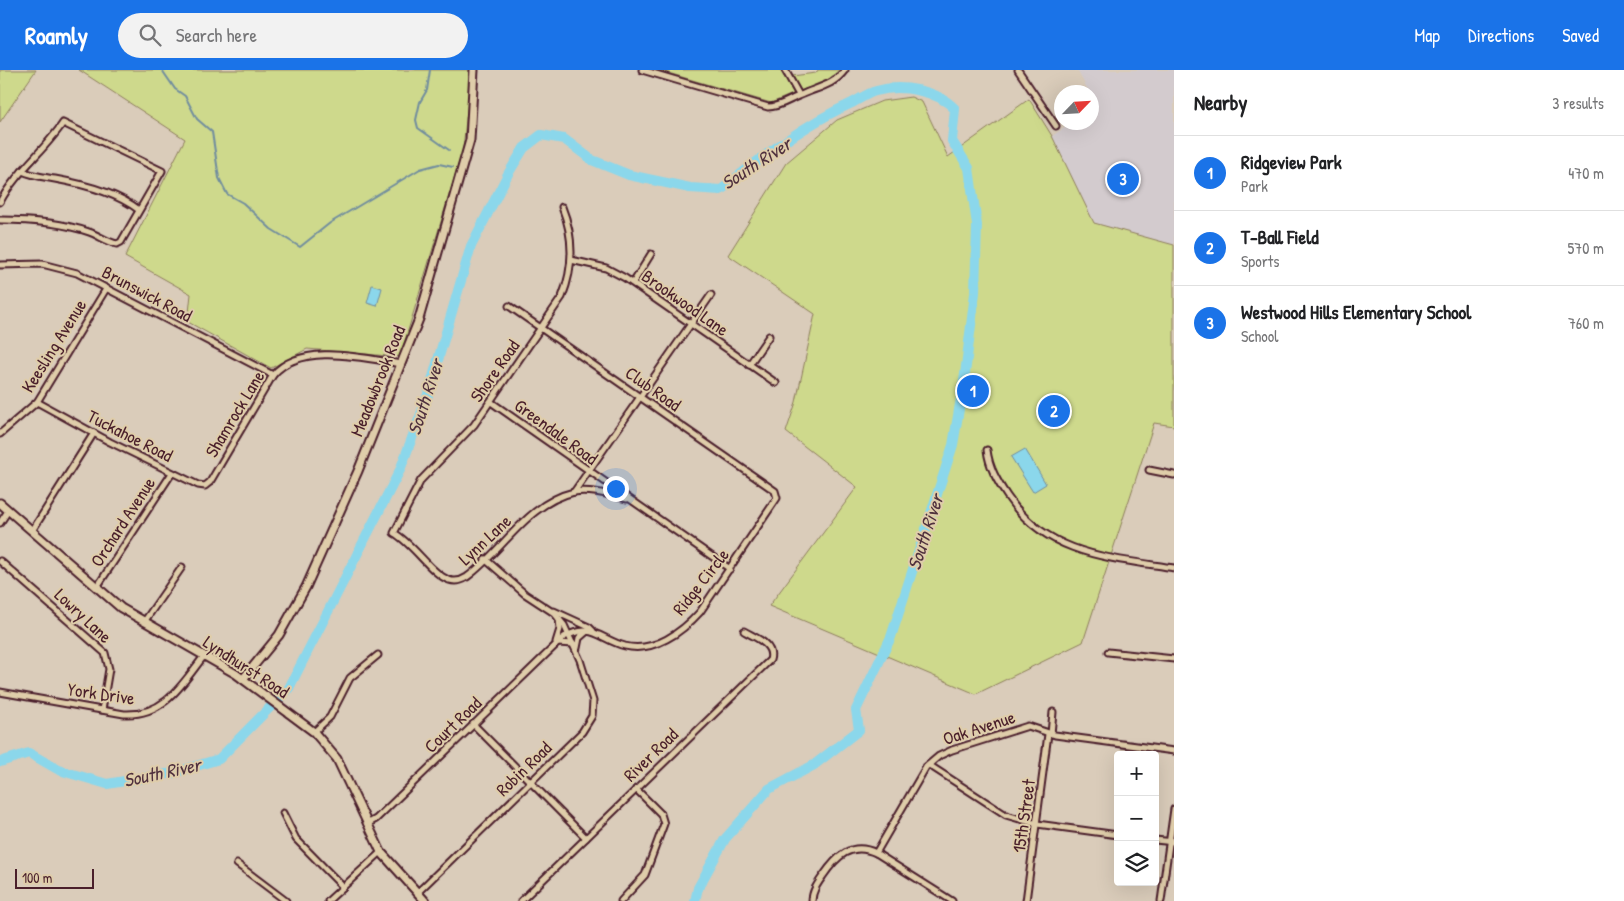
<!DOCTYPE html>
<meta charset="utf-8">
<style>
body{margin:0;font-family:"Patrick Hand",sans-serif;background:#f2f2f2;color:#202124}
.controls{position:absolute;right:15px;bottom:15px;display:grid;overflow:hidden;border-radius:5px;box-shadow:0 5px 20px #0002}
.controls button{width:45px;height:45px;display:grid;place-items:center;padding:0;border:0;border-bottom:1px solid #e0e0e0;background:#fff;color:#202124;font:25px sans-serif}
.compass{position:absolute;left:1054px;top:15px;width:45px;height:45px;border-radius:50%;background:#fff;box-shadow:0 5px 20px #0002;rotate:65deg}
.scale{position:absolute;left:15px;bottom:12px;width:79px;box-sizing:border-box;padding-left:5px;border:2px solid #4a1f2b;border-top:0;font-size:14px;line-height:18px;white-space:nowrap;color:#4a1f2b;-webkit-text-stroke:4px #dfcdaa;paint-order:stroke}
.you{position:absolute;left:615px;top:418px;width:18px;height:18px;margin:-12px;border:4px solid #fff;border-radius:50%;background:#1a73e8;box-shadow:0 0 0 8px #1a73e833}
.badge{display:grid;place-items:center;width:32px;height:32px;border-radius:50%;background:#1a73e8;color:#fff;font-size:16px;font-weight:700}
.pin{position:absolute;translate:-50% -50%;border:2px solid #fff;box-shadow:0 1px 5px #0006}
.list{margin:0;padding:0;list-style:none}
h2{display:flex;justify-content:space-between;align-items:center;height:65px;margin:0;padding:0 20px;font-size:21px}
h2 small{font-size:16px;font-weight:400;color:#757577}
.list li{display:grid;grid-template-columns:32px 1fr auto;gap:15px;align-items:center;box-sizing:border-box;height:75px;padding:0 20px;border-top:1px solid #e0e0e0}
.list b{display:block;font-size:19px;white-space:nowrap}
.list p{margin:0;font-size:16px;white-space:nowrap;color:#757577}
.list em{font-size:16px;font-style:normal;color:#757577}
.icon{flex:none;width:28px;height:28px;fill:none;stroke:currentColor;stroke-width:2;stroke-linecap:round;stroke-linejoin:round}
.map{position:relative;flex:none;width:1174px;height:831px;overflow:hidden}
header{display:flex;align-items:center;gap:30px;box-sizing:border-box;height:70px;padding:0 25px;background:#1a73e8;color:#fff}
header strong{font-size:24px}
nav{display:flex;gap:28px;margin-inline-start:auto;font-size:18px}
.search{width:350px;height:45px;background:#f2f2f2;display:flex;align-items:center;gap:12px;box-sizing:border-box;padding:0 18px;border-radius:28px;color:#757577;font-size:19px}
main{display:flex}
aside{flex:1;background:#fff}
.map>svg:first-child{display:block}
.built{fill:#d3cbce}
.green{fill:#ced98c;stroke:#8c7c5c}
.water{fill:#8bd7eb;stroke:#718d9e}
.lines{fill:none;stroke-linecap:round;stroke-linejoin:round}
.stream{stroke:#718d9e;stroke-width:2}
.river{stroke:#8bd7eb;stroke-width:10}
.street-casing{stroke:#4a1f2b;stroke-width:9}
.secondary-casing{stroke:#4a1f2b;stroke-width:11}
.street{stroke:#dfcdaa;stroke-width:5}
.secondary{stroke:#dfcdaa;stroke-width:7}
.labels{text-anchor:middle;stroke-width:4;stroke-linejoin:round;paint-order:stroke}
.street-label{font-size:18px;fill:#4a1f2b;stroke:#dfcdaa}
.water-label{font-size:19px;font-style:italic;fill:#50313e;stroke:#dfcdaa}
</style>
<header>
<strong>Roamly</strong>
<div class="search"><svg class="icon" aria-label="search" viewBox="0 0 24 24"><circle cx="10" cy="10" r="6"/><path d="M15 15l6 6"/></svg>Search here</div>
<nav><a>Map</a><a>Directions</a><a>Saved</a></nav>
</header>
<main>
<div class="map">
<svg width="1174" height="831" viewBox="0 0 1174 831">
<rect width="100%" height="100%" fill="#daccba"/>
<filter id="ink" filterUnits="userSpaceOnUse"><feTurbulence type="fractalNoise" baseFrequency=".02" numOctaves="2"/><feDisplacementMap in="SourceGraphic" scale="10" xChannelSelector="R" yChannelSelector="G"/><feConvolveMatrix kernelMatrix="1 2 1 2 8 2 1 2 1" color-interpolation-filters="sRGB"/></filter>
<g filter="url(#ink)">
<polygon class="built" points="1077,0 1174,0 1174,175 1094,153 1052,66 1072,53 1092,52 1092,40 1097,36"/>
<g class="green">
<polygon points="0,0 36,0 0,52"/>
<polygon points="79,0 471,0 463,79 400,287 307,279 271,298 188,252 191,224 125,187 185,69"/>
<polygon points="658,0 780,0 784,7 816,3 818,0 839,0 829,9 771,33"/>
<polygon points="911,27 922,32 948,87 1029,29 1052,66 1094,153 1174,175 1174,356 1154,353 1083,572 976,624 769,536 857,417 786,362 796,332 815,244 728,185 786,93 837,50 882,31"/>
</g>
<g class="water">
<polygon points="372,215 382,218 377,236 367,233"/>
<polygon points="1025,379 1046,414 1033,422 1011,387"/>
</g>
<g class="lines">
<g class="stream">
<polyline points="162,0 175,19 185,26 197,49 212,62 219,108 227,124 243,133 271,159 300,177 330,153 420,99 439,94 453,97"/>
<polyline points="430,0 427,20 420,32 416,50 418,58 449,80"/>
</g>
<path class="river" d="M 0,692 L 29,683 L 59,700 L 107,714 L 173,703 L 219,689 L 289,618 L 400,400 L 427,328 L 471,176 L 508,104 L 524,78 L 541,65 L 564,69 L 592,90 L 629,105 L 690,118 L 721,120 C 761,87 805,54 852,33 C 860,29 868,23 876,21 C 901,14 937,20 955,39 L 952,71 L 969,98 L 977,155 L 975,223 L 965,304 L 953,375 L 891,567 L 856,640 L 859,660 L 814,695 L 769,719 L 725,769 L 698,818 L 695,831"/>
<g class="street-casing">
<g id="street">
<path d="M 642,0 L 768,37 C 780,37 790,29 801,25 C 818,17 833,16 845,0"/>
<polyline points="785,0 799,25"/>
<polyline points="1018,0 1056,56"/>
<path d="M 22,101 C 33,106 44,107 55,109 C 83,114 116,122 139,140"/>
<path d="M 0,132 C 16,102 44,81 63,53 L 162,101 L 121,172 L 117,174 C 107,172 98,165 89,162 C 60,152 30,150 0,150"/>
<path d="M 562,137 C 574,167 574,197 562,227 L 474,355 L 421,410 L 394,463 C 413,473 432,505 449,510 C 455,512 461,511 467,507 C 503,481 527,433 574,422 C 590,419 610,425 627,429"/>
<polyline points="571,190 606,198 625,208 776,313"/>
<polyline points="0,195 42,194 77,203 273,305"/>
<polyline points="633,213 651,184"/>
<polyline points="749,295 769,266"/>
<path d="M 37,332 L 110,372 L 198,415 L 205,416 L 210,412 L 273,305 C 301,272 363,288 401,294"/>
<polyline points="491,332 730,499"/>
<polyline points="0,364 37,332 106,219"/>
<path d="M 987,380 C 989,397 997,411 1007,426 C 1047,485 1109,488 1174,498"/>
<polyline points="1149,400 1174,405"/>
<polyline points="574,422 711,225"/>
<polyline points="0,453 8,441"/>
<polyline points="32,461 94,363"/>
<polyline points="0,491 105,583 109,599 102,640"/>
<polyline points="97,517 172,403"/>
<polyline points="554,541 589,557 593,561"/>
<polyline points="144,552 182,497"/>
<polyline points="556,572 560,559 559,549"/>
<polyline points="557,573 574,574"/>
<polyline points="577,578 579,568 587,561"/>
<polyline points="1108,582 1174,589"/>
<path d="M 0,622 L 124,644 C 165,646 182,614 204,586"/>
<polyline points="473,654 586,768"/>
<polyline points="314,662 330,647 350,608 378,585"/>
<polyline points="1051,664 1053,642"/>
<polyline points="929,695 1006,745 1037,754 1118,765"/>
<polyline points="283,743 296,769 343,817"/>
<path d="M 367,754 L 376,749 L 564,567 C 593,552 599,569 625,576 C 654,583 682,562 700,542 L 777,428 L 775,421 L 509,236"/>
<polyline points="1155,770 1174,772"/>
<polyline points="876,783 926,697 939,686 952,680 1028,656 1055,665 1174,681"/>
<polyline points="237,794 286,831"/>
<polyline points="417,823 582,662 592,646 593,631 580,590 564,555 554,543 525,524 485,489"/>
<polyline points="328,831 381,782"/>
<path d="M 521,831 L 770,590 C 775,574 754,567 744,561"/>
<polyline points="621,831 645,805 664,754 661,744 636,719"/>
<path d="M 812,831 C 812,821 818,813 823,806 C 836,787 851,771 876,783 L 952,831"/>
<polyline points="1026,831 1048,664"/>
<polyline points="1161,831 1174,739"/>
</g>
</g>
<g class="secondary-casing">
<g id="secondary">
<polyline points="0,433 121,538 236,604 314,662 337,689 381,782 425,831"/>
<polyline points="243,609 279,565 306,517 358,401 419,249 470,70 474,0"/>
</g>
</g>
<use href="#street" class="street"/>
<use href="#secondary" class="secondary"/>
</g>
</g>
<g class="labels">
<g class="street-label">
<text transform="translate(147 224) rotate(28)" y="6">Brunswick Road</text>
<text transform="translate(685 233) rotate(35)" y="6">Brookwood Lane</text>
<text transform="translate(54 276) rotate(-58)" y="6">Keesling Avenue</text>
<text transform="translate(495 301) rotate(-55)" y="6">Shore Road</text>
<text transform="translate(378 311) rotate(-68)" y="6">Meadowbrook Road</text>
<text transform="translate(653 319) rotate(35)" y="6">Club Road</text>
<text transform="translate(235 344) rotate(-59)" y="6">Shamrock Lane</text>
<text transform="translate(556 362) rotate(36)" y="6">Greendale Road</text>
<text transform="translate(130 366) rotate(27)" y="6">Tuckahoe Road</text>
<text transform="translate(123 452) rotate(-57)" y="6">Orchard Avenue</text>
<text transform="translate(485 470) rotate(-43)" y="6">Lynn Lane</text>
<text transform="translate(701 512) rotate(-52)" y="6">Ridge Circle</text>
<text transform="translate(83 546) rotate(43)" y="6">Lowry Lane</text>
<text transform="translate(246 597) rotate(33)" y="6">Lyndhurst Road</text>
<text transform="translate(101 624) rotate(8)" y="6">York Drive</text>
<text transform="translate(453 655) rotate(-44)" y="6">Court Road</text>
<text transform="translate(979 658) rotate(-18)" y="6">Oak Avenue</text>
<text transform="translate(651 685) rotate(-44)" y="6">River Road</text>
<text transform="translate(524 699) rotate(-44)" y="6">Robin Road</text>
<text transform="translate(1024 746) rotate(-82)" y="6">15th Street</text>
</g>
<g class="water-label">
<text transform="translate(756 93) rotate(-33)" y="7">South River</text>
<text transform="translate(425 327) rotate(-72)" y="7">South River</text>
<text transform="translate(925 462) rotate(-72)" y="7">South River</text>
<text transform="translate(162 702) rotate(-12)" y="7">South River</text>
</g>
</g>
</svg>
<div class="controls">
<button>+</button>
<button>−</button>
<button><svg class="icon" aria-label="layers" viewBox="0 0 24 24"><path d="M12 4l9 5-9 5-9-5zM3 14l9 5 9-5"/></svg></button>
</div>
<svg class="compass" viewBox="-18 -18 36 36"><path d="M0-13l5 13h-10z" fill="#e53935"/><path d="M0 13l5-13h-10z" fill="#757577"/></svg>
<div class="scale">100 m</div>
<div class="you"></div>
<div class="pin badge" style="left:973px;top:321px">1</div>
<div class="pin badge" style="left:1054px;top:341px">2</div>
<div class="pin badge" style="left:1123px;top:109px">3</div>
</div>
<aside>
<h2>Nearby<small>3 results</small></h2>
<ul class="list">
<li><span class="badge">1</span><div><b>Ridgeview Park</b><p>Park</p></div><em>470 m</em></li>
<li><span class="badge">2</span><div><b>T-Ball Field</b><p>Sports</p></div><em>570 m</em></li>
<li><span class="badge">3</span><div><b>Westwood Hills Elementary School</b><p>School</p></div><em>760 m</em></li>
</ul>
</aside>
</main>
